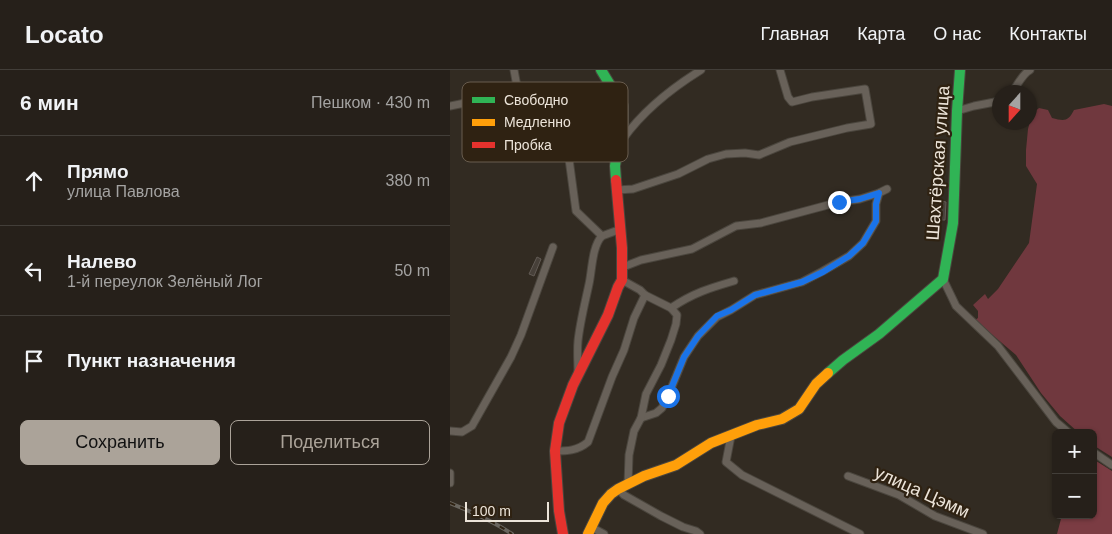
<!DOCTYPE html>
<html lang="ru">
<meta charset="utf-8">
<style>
body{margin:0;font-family:Arial,sans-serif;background:#322d27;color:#f1f3f6}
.controls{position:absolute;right:15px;bottom:15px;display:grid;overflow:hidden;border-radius:8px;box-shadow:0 1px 4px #0004}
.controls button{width:45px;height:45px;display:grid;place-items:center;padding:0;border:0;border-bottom:1px solid #423e39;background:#26201a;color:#f1f3f6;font:25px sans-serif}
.compass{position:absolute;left:542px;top:15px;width:45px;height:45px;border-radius:50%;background:#26201a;box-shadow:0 1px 4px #0004;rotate:201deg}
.scale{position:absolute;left:15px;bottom:12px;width:84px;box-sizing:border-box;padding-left:5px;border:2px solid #ece4d9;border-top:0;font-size:14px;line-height:18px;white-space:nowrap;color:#ece4d9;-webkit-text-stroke:4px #2f2212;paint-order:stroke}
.stop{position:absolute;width:15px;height:15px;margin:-11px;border:4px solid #1a73e8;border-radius:50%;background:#fff}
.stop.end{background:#1a73e8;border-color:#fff;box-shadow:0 1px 5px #0008}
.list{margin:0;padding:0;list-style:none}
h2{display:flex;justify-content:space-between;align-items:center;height:65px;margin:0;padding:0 20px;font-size:21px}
h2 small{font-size:16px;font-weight:400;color:#a4a3a2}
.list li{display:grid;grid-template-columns:32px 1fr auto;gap:15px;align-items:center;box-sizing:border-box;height:90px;padding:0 20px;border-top:1px solid #423e39}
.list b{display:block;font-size:19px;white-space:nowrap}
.list p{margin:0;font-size:16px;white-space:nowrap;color:#a4a3a2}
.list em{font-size:16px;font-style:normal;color:#a4a3a2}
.actions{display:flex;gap:10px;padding:15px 20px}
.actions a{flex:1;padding:11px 0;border:1px solid #aba399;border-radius:8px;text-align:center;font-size:18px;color:#aba399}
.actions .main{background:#aba399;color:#111}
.icon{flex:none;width:28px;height:28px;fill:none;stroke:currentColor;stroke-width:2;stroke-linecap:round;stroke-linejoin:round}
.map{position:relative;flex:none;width:662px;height:464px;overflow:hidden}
header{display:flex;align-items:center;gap:30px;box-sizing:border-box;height:70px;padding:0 25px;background:#26201a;border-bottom:1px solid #423e39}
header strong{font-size:24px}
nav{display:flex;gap:28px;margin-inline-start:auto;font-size:18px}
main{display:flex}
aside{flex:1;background:#26201a}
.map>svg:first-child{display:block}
.green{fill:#70383e}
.forest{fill:#7b3c43}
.building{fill:#474039;stroke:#625b55}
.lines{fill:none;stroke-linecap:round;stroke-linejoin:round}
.street-casing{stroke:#4b463e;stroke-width:9}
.fast-casing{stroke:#4b463e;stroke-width:12}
.slow-casing{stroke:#4b463e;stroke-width:12}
.jam-casing{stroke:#4b463e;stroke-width:12}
.street{stroke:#686159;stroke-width:7}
.fast{stroke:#30b455;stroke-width:10}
.slow{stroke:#ff9f0a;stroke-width:10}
.jam{stroke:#e5322d;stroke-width:10}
.rail-casing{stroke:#69655e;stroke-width:4}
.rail{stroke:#2f2212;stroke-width:2;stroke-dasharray:5.5;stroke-linecap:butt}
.route{stroke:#1a73e8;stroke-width:6}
.labels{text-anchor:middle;stroke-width:4.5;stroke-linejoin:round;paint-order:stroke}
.street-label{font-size:18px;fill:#ece4d9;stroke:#2f2212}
.key{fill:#2f2212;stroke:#685c4e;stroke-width:1}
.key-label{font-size:14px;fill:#ece4d9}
</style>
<header>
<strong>Locato</strong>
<nav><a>Главная</a><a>Карта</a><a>О нас</a><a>Контакты</a></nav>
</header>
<main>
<aside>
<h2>6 мин<small>Пешком · 430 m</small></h2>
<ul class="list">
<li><svg class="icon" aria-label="ahead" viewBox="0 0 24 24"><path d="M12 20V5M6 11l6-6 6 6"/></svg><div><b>Прямо</b><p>улица Павлова</p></div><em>380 m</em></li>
<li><svg class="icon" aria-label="left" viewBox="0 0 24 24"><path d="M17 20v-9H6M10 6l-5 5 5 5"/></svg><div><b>Налево</b><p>1-й переулок Зелёный Лог</p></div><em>50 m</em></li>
<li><svg class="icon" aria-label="arrive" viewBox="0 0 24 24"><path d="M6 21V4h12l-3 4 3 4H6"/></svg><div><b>Пункт назначения</b></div></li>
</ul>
<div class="actions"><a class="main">Сохранить</a><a>Поделиться</a></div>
</aside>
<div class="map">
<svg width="662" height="464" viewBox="0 0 662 464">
<rect width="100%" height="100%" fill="#322b22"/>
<path class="green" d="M 654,34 L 662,36 L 662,387 L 643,375 L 643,363 L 629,363 L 610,346 L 591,323 L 566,285 L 525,250 L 528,248 L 528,241 L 523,235 L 535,224 L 538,229 L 548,219 L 579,173 L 587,114 L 576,96 L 576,80 L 578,59 L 582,44 L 589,38 L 598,40 L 602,48 C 614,51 618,52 624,40 Z"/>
<polygon class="forest" points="643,389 662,401 662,464 607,464 612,445 643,445"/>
<g class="building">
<polygon points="491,131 496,132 495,150 489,150"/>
<polygon points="87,187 91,189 84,206 79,204"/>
</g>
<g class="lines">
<g class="street-casing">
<g id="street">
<polyline points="64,0 68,22 87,37 106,58 117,74 126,141 152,166 171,159"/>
<path d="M 562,22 C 568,15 572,4 580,0"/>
<polyline points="0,36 68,22"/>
<polyline points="507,41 524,36 550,31"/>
<path d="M 173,69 C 193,41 222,18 251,0"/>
<polyline points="167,120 183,119 228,104 258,89 276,84 295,83 309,85 340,72 397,58 421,54 415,19 362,27 342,32 338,27 330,0"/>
<polyline points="173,197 191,190 242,179 286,156 311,153 389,132 410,129 429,123 437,119"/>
<polyline points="493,209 506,236 548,276 606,352 619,363"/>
<polyline points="172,210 190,220 195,225"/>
<path d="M 128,302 C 128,292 127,281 128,271 C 130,252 135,233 139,214 C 142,201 142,176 152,166"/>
<polyline points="191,348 206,343 212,338 218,326 234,287 248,266 267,247 281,240 305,225 352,212 373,201 399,186 413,173 426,151 426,134 429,123"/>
<polyline points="0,361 12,362 22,356 61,287 71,265 103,177"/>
<polyline points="281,366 276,392 292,405 410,464"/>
<path d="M 105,381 C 117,381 127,381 138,372 L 162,307 L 174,280 L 184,248 L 195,225 L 221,238 C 243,223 260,218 284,211"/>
<polyline points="643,382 662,395"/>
<polyline points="0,403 0,413"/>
<polyline points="398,406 449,425 485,446 533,464"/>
<polyline points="178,414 179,385 184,361 191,348 196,324 211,295 221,270 226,254 227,245 221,238"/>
<polyline points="168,419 174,425 211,446 233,457 246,461 250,464"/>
<polyline points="141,457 154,464"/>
</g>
</g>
<g class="fast-casing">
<g id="fast">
<polyline points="151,0 173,36 173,59 168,75 165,96 166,110"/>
<polyline points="378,303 393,290 429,264 493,209 503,153 507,41 510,0"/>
</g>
</g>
<g class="slow-casing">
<polyline id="slow" points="138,464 153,433 161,424 168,419 194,406 226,395 261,373 307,355 332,349 349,339 366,314 378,303"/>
</g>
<g class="jam-casing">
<polyline id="jam" points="113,464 109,441 105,381 109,353 123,315 158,245 168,217 172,210 172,178 166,110"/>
</g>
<use href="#street" class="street"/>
<use href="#fast" class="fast"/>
<use href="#slow" class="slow"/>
<use href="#jam" class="jam"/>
<g class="rail-casing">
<path id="rail" d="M 0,433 C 22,442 43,451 62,464"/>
</g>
<use href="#rail" class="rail"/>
</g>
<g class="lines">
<polyline class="route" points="218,326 234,287 248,266 267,246 281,240 305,225 352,212 373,202 399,186 413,173 426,151 426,134 429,123 410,129 389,132"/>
</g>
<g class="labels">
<g class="street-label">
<text transform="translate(488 93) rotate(-86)" y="6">Шахтёрская улица</text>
<text transform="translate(472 422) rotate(24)" y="6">улица Цэмм</text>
</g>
</g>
<rect x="12" y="12" width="166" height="80" rx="8" class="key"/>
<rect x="22" y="27" width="23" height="6" fill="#30b455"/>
<rect x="22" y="49" width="23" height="7" fill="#ff9f0a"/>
<rect x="22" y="72" width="23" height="6" fill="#e5322d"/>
<g class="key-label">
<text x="54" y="35">Свободно</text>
<text x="54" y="57">Медленно</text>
<text x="54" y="80">Пробка</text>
</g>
</svg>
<div class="controls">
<button>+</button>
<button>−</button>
</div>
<svg class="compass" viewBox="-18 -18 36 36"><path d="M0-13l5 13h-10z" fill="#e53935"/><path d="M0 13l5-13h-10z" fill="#a4a3a2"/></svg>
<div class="scale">100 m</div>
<div class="stop" style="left:218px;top:326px"></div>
<div class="stop end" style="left:389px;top:132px"></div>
</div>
</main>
